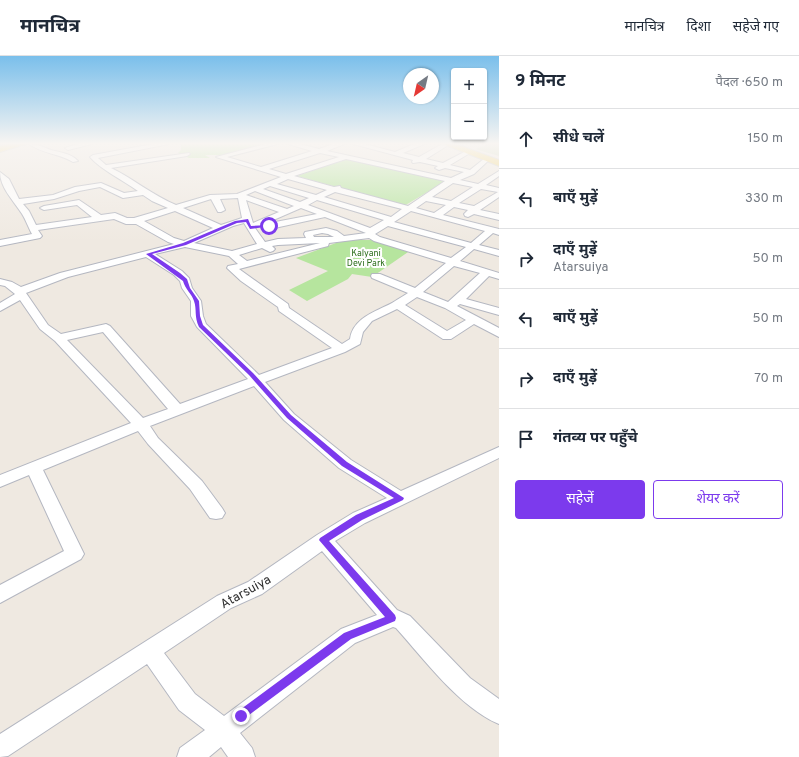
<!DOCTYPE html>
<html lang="hi">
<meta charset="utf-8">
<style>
body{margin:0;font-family:Overpass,"Noto Sans Devanagari",sans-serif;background:#f6f6f7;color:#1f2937}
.controls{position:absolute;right:12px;top:12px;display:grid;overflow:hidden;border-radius:4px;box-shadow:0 1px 3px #0004}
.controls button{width:36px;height:36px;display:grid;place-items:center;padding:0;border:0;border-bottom:1px solid #e0e1e3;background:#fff;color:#1f2937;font:20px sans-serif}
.compass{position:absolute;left:403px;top:12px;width:36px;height:36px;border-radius:50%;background:#fff;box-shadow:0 1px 3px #0004;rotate:214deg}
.stop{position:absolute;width:12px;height:12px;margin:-9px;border:3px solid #7c3aed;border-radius:50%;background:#fff}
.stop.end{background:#7c3aed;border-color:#fff;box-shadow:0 1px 4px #0008}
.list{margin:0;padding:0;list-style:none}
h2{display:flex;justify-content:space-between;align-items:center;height:52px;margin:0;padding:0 16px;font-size:17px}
h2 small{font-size:13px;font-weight:400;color:#747a83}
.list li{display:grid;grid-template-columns:26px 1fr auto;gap:12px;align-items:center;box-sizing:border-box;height:60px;padding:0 16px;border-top:1px solid #e0e1e3}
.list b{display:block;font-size:15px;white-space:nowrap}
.list p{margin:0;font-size:13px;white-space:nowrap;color:#747a83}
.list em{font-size:13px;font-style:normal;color:#747a83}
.actions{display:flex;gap:8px;padding:12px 16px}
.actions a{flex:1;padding:9px 0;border:1px solid #7c3aed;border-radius:4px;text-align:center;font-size:14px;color:#7c3aed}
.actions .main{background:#7c3aed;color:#fff}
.icon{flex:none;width:22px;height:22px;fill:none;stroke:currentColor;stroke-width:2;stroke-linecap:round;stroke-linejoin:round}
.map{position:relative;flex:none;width:499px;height:701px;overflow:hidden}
header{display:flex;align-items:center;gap:24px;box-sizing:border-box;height:56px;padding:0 20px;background:#fff;border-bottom:1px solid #e0e1e3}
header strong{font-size:19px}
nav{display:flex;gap:22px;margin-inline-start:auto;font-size:14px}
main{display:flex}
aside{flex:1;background:#fff}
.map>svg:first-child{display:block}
.green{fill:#b6e59e}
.cemetery{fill:#c8d9b8}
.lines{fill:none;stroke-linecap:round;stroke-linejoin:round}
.minor-casing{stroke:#b4b7c1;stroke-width:2}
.major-casing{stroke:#c9c9c9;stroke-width:2}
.minor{fill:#fff;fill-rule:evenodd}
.major{fill:#f2d163;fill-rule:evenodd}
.route{fill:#7c3aed}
.labels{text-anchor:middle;stroke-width:4;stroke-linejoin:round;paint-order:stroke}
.far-park-label{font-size:9px;fill:#2c6e1b;stroke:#fff}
.near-street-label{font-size:13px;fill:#2e2e2e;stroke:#fff}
</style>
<header>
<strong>मानचित्र</strong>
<nav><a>मानचित्र</a><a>दिशा</a><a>सहेजे गए</a></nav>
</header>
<main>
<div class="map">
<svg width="499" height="701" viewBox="0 0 499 701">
<rect width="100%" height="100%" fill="#efe9e1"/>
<g class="green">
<polygon points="181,88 272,88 221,99 205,99 210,102 189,102 178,97 181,94"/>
<polygon points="345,103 446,125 404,150 297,120"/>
<polygon points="349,184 375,184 411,194 372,221 352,218 348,223 307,245 289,234 328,215 296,202 336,187"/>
</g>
<polygon class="cemetery" points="489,88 499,88 499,100 475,93"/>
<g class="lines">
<g class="minor-casing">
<g id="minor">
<path d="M 29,88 C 38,88 43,91 51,94 C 62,97 70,97 78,105 L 73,106 C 58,97 43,98 29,88 Z"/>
<polygon points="77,88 92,88 68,94 65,92"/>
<path d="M 153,88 L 169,88 L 98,102 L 106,109 L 189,97 L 190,98 L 187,100 L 111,112 C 134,123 152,139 176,149 L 210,139 L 237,138 L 281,121 L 216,101 L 265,88 L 278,88 L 227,101 L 261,111 L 312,95 L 288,88 L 300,88 L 319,93 L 333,88 L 344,88 L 327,95 L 451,122 L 464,116 L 445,112 L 439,114 L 435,112 L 438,110 L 420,106 L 413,107 L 412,106 L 413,104 L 353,88 L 365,88 L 395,96 L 414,88 L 424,88 L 403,97 L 419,101 L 442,88 L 450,88 L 426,103 L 443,107 L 468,94 L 470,95 L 470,97 L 450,109 L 470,114 L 485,102 L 489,102 L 489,104 L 474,118 L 460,124 L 478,128 L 499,115 L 499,120 L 486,129 L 499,132 L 499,141 L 480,154 L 499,158 L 499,164 L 474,158 L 468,161 L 465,160 L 464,158 L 468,154 L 454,151 L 443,159 L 499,173 L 499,179 L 493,177 L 479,189 L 499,194 L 499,200 L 474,193 L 460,205 L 499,217 L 499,223 L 489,220 L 466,243 L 499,252 L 499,259 L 460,248 L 457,250 L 499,272 L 499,281 L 474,268 L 451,283 L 443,283 L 397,253 L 372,265 L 363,276 L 360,288 L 345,296 L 265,326 L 294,358 L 351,404 L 401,435 L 499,391 L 499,402 L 365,467 L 335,485 L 397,554 L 410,560 L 470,622 L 499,643 L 499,668 C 460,652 424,603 396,572 L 393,571 L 355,587 L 240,677 L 252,692 L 255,701 L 228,701 L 221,691 L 209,701 L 177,701 L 180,692 L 205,674 L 179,654 L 147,608 L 8,700 L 0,701 L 0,678 L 217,540 L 248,526 L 317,479 L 353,457 L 387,442 L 339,412 L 284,364 L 254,330 L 150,370 L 158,382 L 202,425 L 222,452 L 225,457 L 222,462 L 216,463 L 210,462 L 190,433 L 148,388 L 138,375 L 43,414 L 84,498 L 81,503 L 0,547 L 0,529 L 64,495 L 29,419 L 0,431 L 0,419 L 131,367 L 55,285 L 40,273 L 20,244 L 0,255 L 0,247 L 15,238 L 5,230 L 0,229 L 0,223 L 12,226 L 21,231 L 60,217 L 174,188 L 168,186 L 136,168 L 126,168 L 114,163 L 38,174 L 42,180 L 40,182 L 0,190 L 0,184 L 32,178 C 28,171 25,161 20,155 C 12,143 0,131 0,116 L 9,123 L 19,143 L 53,139 L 75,131 L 101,127 L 124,137 L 138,135 C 123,124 101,114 90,101 L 93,99 ZM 320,97 L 339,101 L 286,118 L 269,113 ZM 346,103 L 445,125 L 408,150 L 341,132 L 340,130 L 334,131 L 294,120 ZM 288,123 L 327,134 L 316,139 L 277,128 ZM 453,127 L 473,131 L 451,145 L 432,141 ZM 270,130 L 309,142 L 300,146 L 263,133 ZM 100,131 L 123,142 L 143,139 L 152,145 L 168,152 L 134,162 L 127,162 L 115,157 L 101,159 L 79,144 L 44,150 L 40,152 L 44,154 L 77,149 L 92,161 L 36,169 L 29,155 L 23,148 L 54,143 L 79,135 ZM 481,133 L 498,136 L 474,150 L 459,147 ZM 255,135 L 294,150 L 287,153 L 246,139 ZM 335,136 L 402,153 L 391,161 L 324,141 ZM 238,142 L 242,162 L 221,169 L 183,152 L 211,143 L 218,156 L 221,156 L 225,154 L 220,143 ZM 246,144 L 279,156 L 253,167 ZM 317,144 L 384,164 L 370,172 L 308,149 ZM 426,145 L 446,149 L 434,157 L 416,152 ZM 301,152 L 317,158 L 270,167 L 266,170 L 270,173 L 325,161 L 366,177 L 344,180 L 337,175 L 326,172 L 305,176 L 304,178 L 306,182 L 278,183 L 265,186 L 255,172 ZM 175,155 L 213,172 L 184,185 L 174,182 L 144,165 ZM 411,155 L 485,175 L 471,187 L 394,166 ZM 244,167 L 257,188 L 232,195 L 194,187 L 233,170 ZM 388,170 L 466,191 L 451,202 L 380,181 L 375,178 ZM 322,177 L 328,178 L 334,181 L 314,181 L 313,179 ZM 369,182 L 374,185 L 446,207 L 415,232 L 380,218 L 372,218 L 371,220 L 372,222 L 408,237 C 403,240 397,244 392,247 C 375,256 353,262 350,283 L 342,288 L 289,252 L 288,248 L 239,213 L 328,190 L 329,187 ZM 320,187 L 247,205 L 239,199 L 262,192 L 270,196 L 273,195 L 275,193 L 272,190 L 278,189 ZM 185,191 L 229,200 L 238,208 L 228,210 L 227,212 L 241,225 L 278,251 L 279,255 L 332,292 L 259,319 L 206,268 L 203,260 L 201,245 L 192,232 L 189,222 L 182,215 L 155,198 ZM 146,201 L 174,219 L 180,225 L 182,232 L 191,245 L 191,260 L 197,271 L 248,323 L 180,348 L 110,270 L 106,268 L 61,278 L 48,269 L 26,237 L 68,221 ZM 454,210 L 480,217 L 448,246 L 423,236 ZM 417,241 L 445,252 L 466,264 L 447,275 L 405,249 ZM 103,276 L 168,353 L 143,362 L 67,284 ZM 322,495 L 377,559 L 341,573 L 224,660 L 195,638 L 164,597 L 231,552 L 262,538 Z"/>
</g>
</g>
<g class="major-casing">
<g id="major">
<polygon points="10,88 26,88 0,96 0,90"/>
<polygon points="443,88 456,88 499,104 499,110"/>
</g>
</g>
<use href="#minor" class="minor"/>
<use href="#major" class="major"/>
</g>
<linearGradient id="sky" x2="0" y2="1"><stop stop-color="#7abfeb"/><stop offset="0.47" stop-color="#f8f5f2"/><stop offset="1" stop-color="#f8f5f2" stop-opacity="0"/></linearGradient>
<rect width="499" height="186" fill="url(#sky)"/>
<path class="route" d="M 248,163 L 251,170 L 269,169 L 271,170 L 250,173 L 246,166 L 237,167 L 186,189 L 152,198 L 180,217 L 187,223 L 190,232 L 199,245 L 200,260 L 203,269 L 253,317 L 291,359 L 347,406 L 404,442 L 403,444 L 362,464 L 329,485 L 395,559 L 396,562 L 395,565 L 351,583 L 241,665 L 237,664 L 235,660 L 237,656 L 344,577 L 385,561 L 319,484 L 320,482 L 356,459 L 394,442 L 342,410 L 287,362 L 249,319 L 199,271 C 194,261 197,253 194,245 C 192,238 185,233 183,225 L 146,198 L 183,187 L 235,165 Z"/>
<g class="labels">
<g class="far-park-label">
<text x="366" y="200">Kalyani<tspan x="366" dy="10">Devi Park</tspan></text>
</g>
<g class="near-street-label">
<text transform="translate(245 535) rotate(-29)" y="5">Atarsuiya</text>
</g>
</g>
</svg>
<div class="controls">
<button>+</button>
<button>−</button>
</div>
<svg class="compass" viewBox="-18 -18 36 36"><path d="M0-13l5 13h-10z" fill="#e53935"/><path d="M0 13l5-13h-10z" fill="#747a83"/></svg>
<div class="stop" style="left:269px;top:170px"></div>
<div class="stop end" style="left:241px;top:660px"></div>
</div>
<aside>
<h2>9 मिनट<small>पैदल · 650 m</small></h2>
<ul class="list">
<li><svg class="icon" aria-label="ahead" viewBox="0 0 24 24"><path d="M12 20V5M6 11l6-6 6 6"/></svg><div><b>सीधे चलें</b></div><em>150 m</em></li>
<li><svg class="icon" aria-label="left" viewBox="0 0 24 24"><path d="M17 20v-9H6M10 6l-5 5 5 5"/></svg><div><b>बाएँ मुड़ें</b></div><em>330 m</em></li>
<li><svg class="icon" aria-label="right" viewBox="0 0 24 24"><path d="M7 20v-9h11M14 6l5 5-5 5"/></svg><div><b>दाएँ मुड़ें</b><p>Atarsuiya</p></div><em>50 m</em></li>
<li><svg class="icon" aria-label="left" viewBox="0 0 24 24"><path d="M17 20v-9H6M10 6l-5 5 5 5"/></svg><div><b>बाएँ मुड़ें</b></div><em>50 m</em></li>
<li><svg class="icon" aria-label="right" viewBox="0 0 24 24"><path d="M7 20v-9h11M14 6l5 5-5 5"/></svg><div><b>दाएँ मुड़ें</b></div><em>70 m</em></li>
<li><svg class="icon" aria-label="arrive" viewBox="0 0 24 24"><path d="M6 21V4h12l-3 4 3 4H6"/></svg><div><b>गंतव्य पर पहुँचे</b></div></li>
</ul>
<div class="actions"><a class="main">सहेजें</a><a>शेयर करें</a></div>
</aside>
</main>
